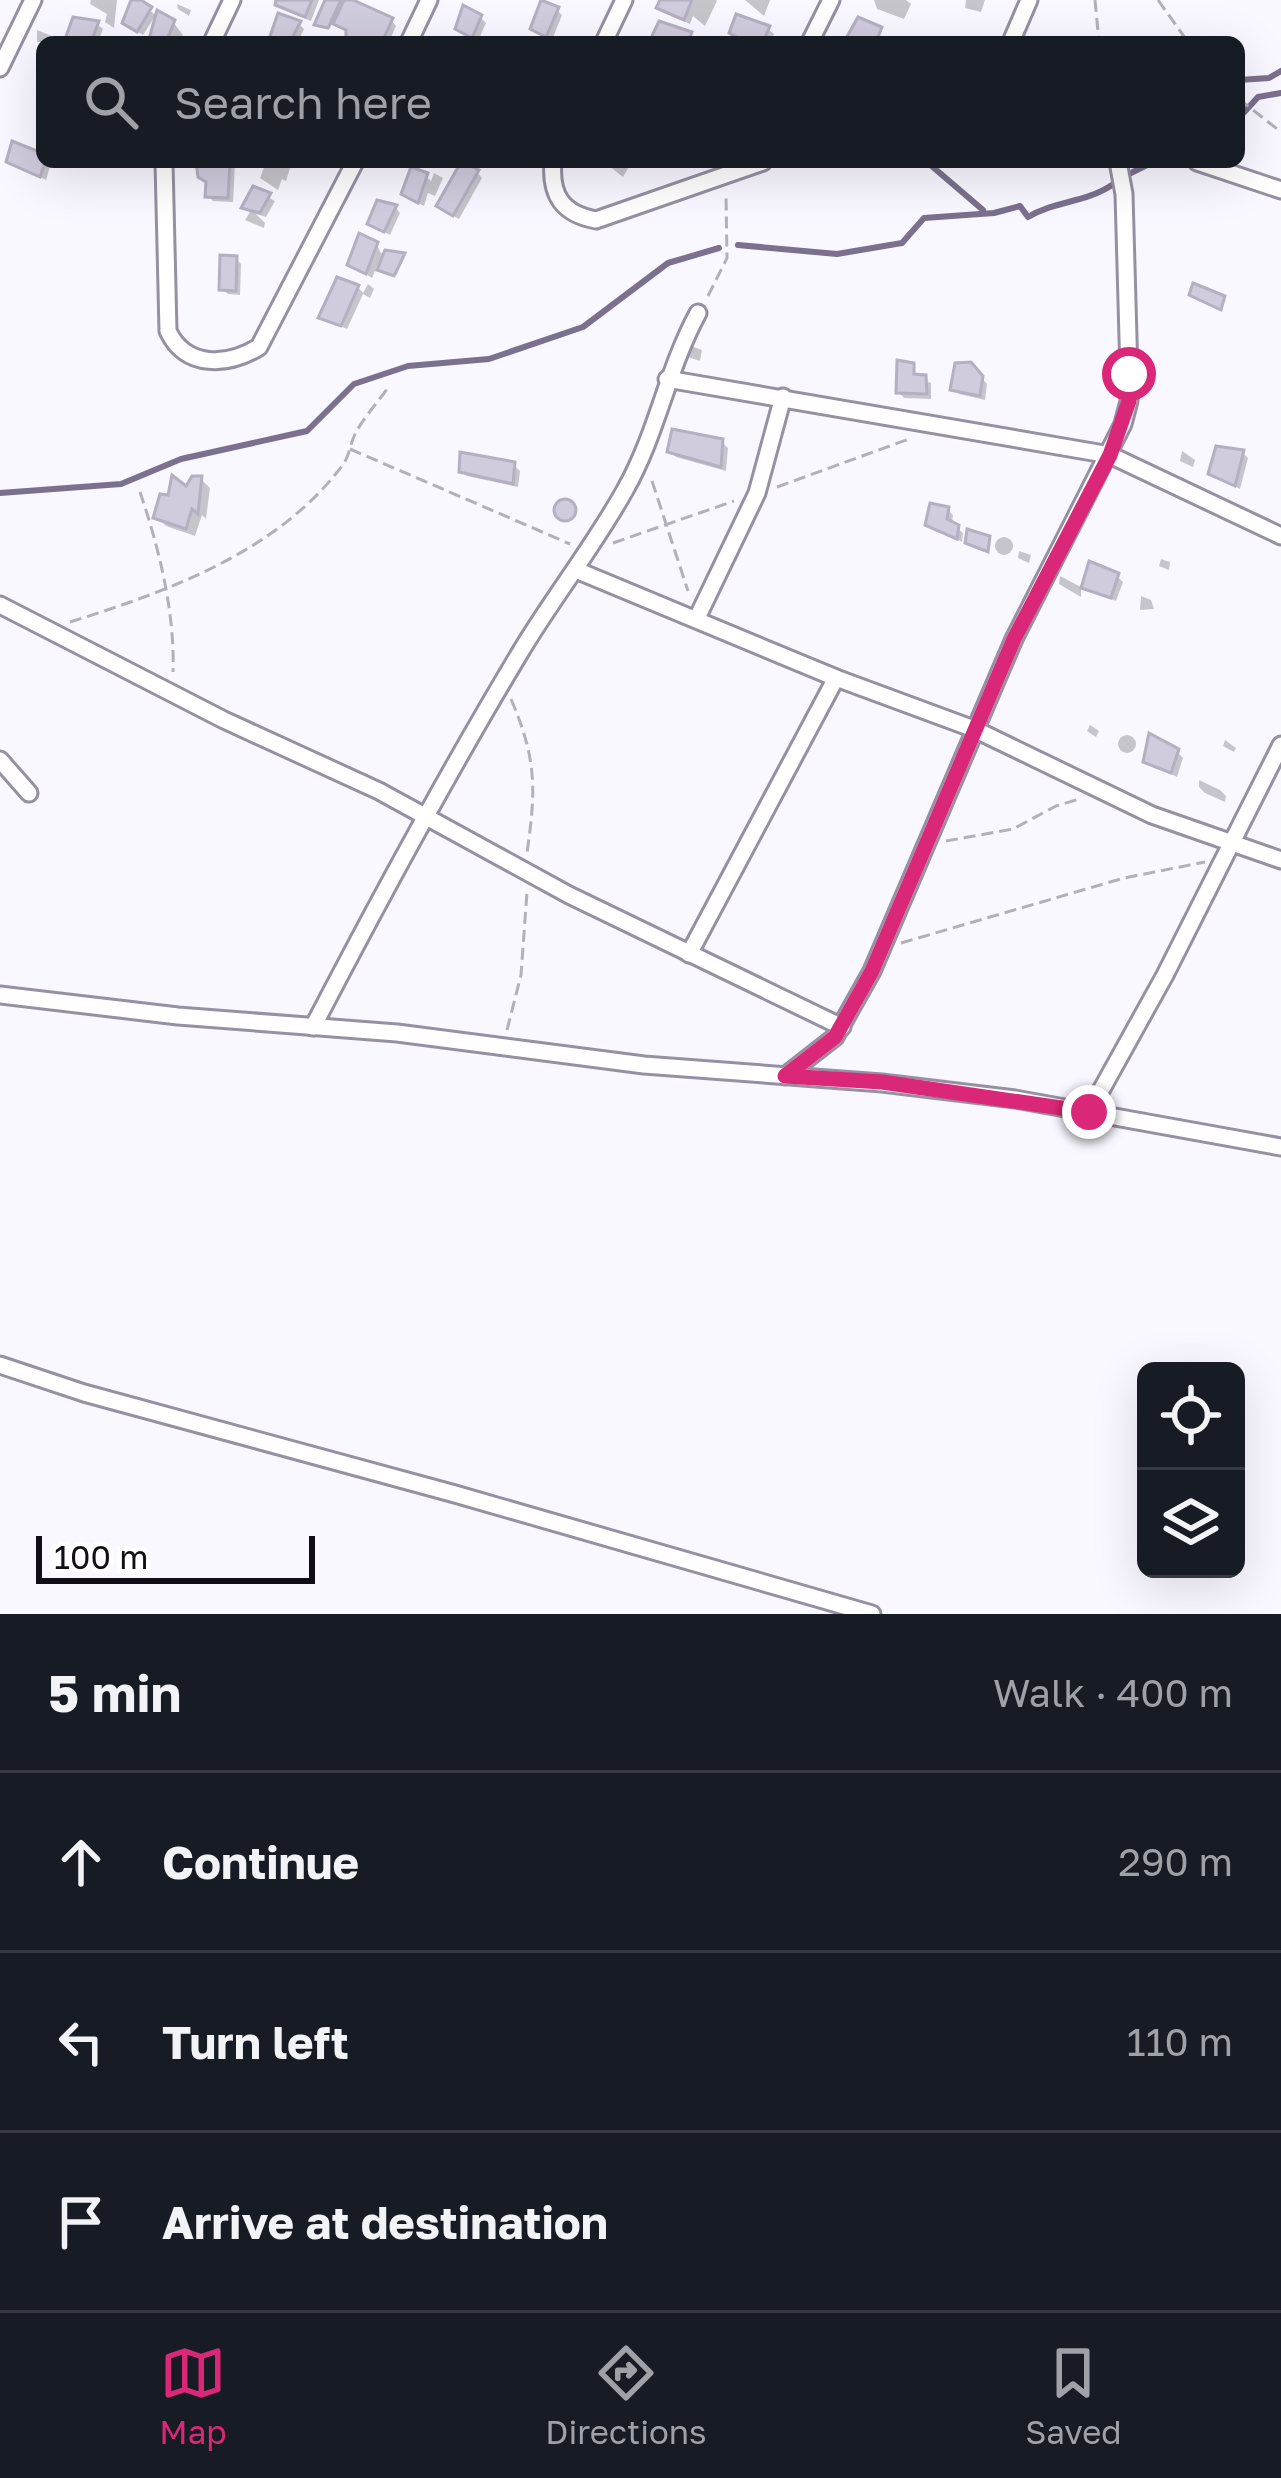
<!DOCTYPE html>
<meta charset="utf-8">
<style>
body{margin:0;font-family:"Golos Text",sans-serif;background:#242831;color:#f1f3f6}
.controls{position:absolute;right:36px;bottom:36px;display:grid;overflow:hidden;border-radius:18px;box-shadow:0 12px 48px #0002}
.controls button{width:108px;height:108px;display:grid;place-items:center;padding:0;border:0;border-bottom:3px solid #363941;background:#171b24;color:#f1f3f6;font:60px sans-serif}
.scale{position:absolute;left:36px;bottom:30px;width:279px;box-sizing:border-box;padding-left:12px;border:6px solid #110e15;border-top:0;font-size:33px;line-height:42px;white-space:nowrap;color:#110e15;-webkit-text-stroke:9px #fff;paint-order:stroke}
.stop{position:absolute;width:36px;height:36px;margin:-27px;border:9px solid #db2777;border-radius:50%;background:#fff}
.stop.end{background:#db2777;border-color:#fff;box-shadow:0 3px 12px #0008}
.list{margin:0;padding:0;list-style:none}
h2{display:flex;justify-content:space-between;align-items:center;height:156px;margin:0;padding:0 48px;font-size:51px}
h2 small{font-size:39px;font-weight:400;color:#9ea1a6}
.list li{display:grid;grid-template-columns:78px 1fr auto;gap:36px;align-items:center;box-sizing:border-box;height:180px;padding:0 48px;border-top:3px solid #363941}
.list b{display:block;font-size:45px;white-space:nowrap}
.list em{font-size:39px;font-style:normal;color:#9ea1a6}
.icon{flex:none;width:66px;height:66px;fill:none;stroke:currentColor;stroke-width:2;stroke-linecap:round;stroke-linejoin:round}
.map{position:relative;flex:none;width:1281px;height:1614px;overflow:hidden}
.search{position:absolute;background:#171b24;box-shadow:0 12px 48px #0002;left:36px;right:36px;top:36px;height:132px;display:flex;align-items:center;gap:30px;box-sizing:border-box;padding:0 42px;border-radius:18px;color:#9ea1a6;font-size:45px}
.sheet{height:696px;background:#171b24}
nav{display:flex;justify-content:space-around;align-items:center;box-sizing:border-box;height:168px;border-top:3px solid #363941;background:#171b24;font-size:33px;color:#9ea1a6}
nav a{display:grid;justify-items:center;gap:6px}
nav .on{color:#db2777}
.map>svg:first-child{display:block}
.shadow{fill:#0003}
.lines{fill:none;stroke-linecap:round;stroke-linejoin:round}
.stream{stroke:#7b708d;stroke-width:6}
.building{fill:#d1cbde;stroke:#b5afc2;stroke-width:3}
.street-casing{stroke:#9690a2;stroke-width:21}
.path{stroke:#b3b0b8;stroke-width:3;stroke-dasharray:12 6;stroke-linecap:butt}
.street{stroke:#fff;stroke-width:15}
.route{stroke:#db2777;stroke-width:15}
</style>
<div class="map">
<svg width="1281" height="1614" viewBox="0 0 1281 1614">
<rect width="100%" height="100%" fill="#f9f7ff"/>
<g class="shadow">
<polygon points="91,0 117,0 114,28 105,22 107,14 90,4"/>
<polygon points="134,0 156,15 143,35 131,28"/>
<polygon points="279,0 319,0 311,21 284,10"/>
<polygon points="328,0 346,0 391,20 396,26 389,42 353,42 349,32 333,21 330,28 319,26"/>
<polygon points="663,0 716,0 717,1 705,26 693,16 690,24 665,13 659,8"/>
<polygon points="745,0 770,0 764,16"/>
<polygon points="874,0 906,0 911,4 904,19 877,9"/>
<polygon points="966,0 985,0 981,12 965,8"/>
<polygon points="177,4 191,10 189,16 178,9"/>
<polygon points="557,10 562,15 552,40 533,28"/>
<polygon points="480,17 486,23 478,41 464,34"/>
<polygon points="173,22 183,35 180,42 156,42 152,38"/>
<polygon points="97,24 103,29 98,42 67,42"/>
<polygon points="299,24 304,29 298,42 277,42 273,38"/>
<polygon points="768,29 774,34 770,42 746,42"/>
<polygon points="37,30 59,39 61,42 37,42"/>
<polygon points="9,161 49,162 51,163 46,180"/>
<polygon points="208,162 243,162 241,167 235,164 233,202 213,201 208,196"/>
<polygon points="266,162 291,165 286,181 282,179 278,190 260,178"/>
<polygon points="604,162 630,162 631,163 623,177"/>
<polygon points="475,170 482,178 459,219 445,211"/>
<polygon points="434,173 443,178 435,196 428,193 424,206 410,199 426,176 431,181"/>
<polygon points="254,190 275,201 266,217 256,214 265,223 264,228 245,220 250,212 245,207"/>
<polygon points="395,207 400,213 390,235 370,224"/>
<polygon points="377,245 381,253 405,257 396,276 377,266 372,278 350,264"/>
<polygon points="236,259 241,264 240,295 228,294 222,289"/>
<polygon points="368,284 374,289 370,298 363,294 347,329 321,317 358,287 363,293"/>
<polygon points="686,344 702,350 700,361 685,356"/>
<polygon points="970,365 987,384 985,400 959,394 954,389"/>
<polygon points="912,366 918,377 931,383 931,399 904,398 899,392"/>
<polygon points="722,442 728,448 726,471 676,457 670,451"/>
<polygon points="1182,451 1195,460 1193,467 1180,461"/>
<polygon points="1243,453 1248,458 1240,489 1212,473"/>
<polygon points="514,465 520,471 518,487 467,476 462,471"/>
<polygon points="201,479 210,488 206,519 202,515 195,536 166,526 157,517"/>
<polygon points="563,501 575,505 574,519 567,522 559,517"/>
<polygon points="948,510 953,515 952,524 963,533 962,542 928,524"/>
<circle cx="1004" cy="546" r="9"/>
<polygon points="1019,551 1031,555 1029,563 1018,558"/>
<polygon points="1161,559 1170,562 1169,570 1159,566"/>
<polygon points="1060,576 1081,587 1081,597 1059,584"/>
<polygon points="1117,576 1123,582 1116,601 1085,588"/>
<polygon points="1141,596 1151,600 1154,609 1140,610"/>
<polygon points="1090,725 1099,731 1096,737 1087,731"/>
<circle cx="1127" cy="744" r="9"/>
<polygon points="1225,740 1236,748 1234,752 1223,746"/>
<polygon points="1177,752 1183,758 1177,777 1146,761"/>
<polygon points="1199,780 1220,790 1226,796 1225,802 1205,793 1199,787"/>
</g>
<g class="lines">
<g class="stream">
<polyline points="1239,80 1269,78 1281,71"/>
<polyline points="1239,118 1258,97 1281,93"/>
<polyline points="927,162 983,210"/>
<polyline points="1125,176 1153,162"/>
<path d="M 738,245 L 837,254 L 902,243 L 924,218 L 994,213 L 1020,206 L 1028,217 C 1054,201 1085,203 1112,185"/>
<polyline points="0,493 121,484 181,459 307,431 354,384 408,366 489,359 583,327 668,263 719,248"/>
</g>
</g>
<g class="building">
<polygon points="131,0 141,0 152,7 137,32 122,23"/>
<polygon points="276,0 312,0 305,17 275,5"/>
<polygon points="325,0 341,0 328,28 314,25"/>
<polygon points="344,0 353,0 393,18 382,42 346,39 346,30 333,24"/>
<polygon points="541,0 559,7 546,37 530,29"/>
<polygon points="660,0 692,0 684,20 656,8"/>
<polygon points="463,5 482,15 472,38 455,29"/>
<polygon points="157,10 175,20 166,42 149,39"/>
<polygon points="278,13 301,21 290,42 269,39"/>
<polygon points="736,14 770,26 763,42 746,42 729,33"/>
<polygon points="73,17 99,21 91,42 64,42"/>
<polygon points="858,17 882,27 876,42 844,42"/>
<polygon points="659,21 692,32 688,42 649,42"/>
<polygon points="12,141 42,153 45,162 40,177 6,162"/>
<polygon points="196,162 230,162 228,198 205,197 206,182 198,177"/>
<polygon points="461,162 479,170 453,216 436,206"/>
<polygon points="411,167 428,173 418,203 401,194"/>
<polygon points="253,186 271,193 260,213 241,208"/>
<polygon points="377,200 397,205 384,232 367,224"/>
<polygon points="359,233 378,242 366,274 347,265"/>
<polygon points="385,250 405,253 394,276 377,270"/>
<polygon points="220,255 237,256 236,291 219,290"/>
<polygon points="337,277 359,285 341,326 318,318"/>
<polygon points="1193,283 1225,296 1221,310 1189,295"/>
<polygon points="897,360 914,363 914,374 926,375 927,394 896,393"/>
<polygon points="971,362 983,376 980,396 950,390 955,363"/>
<polygon points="672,429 723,439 721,467 667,452"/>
<polygon points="1216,446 1244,450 1235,486 1208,474"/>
<polygon points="460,452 515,462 513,484 459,472"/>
<polygon points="172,475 186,486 192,476 202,476 198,514 192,509 186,529 153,518 160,494 168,495"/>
<circle cx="565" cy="510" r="11"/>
<polygon points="930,503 949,507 947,519 959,525 957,539 925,525"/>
<polygon points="967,529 990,536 988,552 965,543"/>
<polygon points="1089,561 1119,573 1111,598 1081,588"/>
<polygon points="1149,733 1179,749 1171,773 1143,762"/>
</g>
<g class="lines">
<g class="street-casing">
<g id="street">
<polyline points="212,42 232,0"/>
<polyline points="409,42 429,0"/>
<polyline points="604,42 624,0"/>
<polyline points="810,42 831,0"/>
<polyline points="1011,42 1029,0"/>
<polyline points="0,68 33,0"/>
<path d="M 164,162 L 168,331 C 186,369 228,366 259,347 L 355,162"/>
<path d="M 553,162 C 550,196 563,214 596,220 L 763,162"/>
<polyline points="1197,162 1281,190"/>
<polyline points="667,379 1110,455 1281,536"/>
<polyline points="576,570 836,678 974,729 1152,815 1281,860"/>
<polyline points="0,605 224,720 379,791 569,895 842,1027"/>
<polyline points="697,618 757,493 783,397"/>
<polyline points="0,760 29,793"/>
<polyline points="689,954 836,678"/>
<polyline points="0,995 178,1016 397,1033 644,1065 882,1083 1015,1099 1281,1147"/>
<path d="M 313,1027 C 379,900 447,774 521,651 C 554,596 594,546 625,490 C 657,434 667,370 698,313"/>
<polyline points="785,1076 835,1037 872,971 1014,639 1123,424 1129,401 1129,374 1124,194 1118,162"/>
<polyline points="1089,1112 1165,975 1281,745"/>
<polyline points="0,1365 84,1393 455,1494 872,1614"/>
</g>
</g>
<g class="path">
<polyline points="1095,0 1099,42"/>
<polyline points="1158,0 1188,42"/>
<polyline points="1239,99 1281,132"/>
<polyline points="708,296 727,258 726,196"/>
<polyline points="350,449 570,544"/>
<polyline points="652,481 688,591"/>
<polyline points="777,487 909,439"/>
<path d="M 140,492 C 159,548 175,612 173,672"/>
<polyline points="613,543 734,501"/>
<path d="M 70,622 C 169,591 277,552 342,466 C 350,456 350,443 356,432 C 365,416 379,401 389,386"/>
<path d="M 511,699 C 537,760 536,789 527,853"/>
<polyline points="946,841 1013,829 1056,806 1079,799"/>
<polyline points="901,943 1124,878 1205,862"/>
<polyline points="507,1030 521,975 527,892"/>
</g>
<use href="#street" class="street"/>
</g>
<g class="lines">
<polyline class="route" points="1089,1112 882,1082 785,1076 835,1037 872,971 1014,639 1110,455 1129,401 1129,374"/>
</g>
</svg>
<div class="controls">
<button><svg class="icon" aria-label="locate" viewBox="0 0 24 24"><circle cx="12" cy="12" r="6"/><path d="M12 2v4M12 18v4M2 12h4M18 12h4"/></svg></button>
<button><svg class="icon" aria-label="layers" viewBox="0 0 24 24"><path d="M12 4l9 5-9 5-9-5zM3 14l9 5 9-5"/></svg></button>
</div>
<div class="scale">100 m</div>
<div class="stop" style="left:1129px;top:374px"></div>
<div class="stop end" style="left:1089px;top:1112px"></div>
<div class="search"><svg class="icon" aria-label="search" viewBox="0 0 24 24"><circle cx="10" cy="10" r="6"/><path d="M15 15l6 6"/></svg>Search here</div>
</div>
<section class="sheet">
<h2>5 min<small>Walk · 400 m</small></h2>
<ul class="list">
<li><svg class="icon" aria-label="ahead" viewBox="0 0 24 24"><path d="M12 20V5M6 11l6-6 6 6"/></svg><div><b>Continue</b></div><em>290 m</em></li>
<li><svg class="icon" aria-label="left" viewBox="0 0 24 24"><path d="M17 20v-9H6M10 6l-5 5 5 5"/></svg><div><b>Turn left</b></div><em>110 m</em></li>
<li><svg class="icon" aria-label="arrive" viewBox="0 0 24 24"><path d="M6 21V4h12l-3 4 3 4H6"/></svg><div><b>Arrive at destination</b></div></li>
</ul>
</section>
<nav>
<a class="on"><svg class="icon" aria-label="map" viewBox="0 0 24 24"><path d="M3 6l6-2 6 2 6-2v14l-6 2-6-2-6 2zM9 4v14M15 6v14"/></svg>Map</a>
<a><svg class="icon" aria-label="directions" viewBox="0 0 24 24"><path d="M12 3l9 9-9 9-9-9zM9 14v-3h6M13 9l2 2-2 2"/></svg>Directions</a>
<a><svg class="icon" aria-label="saved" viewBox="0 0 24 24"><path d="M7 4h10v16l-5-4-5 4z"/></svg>Saved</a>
</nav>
